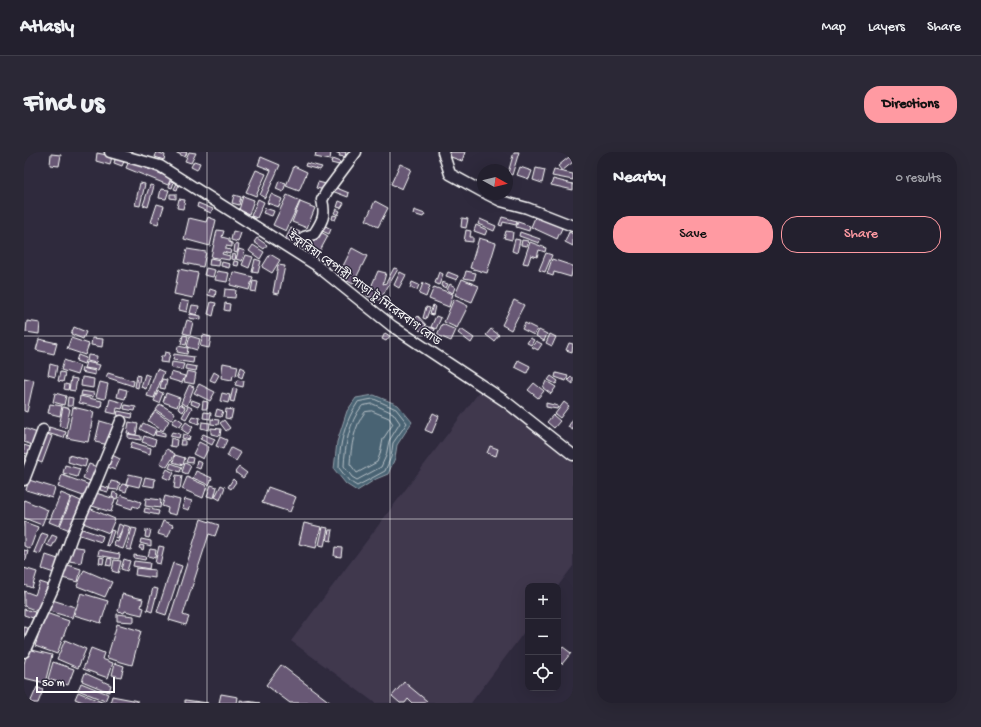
<!DOCTYPE html>
<meta charset="utf-8">
<style>
body{margin:0;font-family:"Gochi Hand","Noto Sans Bengali",sans-serif;background:#2b2836;color:#f1f3f6}
.controls{position:absolute;right:12px;bottom:12px;display:grid;overflow:hidden;border-radius:8px;box-shadow:0 4px 16px #0002}
.controls button{width:36px;height:36px;display:grid;place-items:center;padding:0;border:0;border-bottom:1px solid #403e4a;background:#23202e;color:#f1f3f6;font:20px sans-serif}
.compass{position:absolute;left:453px;top:12px;width:36px;height:36px;border-radius:50%;background:#23202e;box-shadow:0 4px 16px #0002;rotate:98deg}
.scale{position:absolute;left:12px;bottom:10px;width:79px;box-sizing:border-box;padding-left:4px;border:2px solid #fff;border-top:0;font-size:11px;line-height:14px;white-space:nowrap;color:#fff;-webkit-text-stroke:3px #2f2a3d;paint-order:stroke}
.list{margin:0;padding:0;list-style:none}
h2{display:flex;justify-content:space-between;align-items:center;height:52px;margin:0;padding:0 16px;font-size:17px}
h2 small{font-size:13px;font-weight:400;color:#a3a3aa}
.actions{display:flex;gap:8px;padding:12px 16px}
.actions a{flex:1;padding:9px 0;border:1px solid #ff9aa2;border-radius:16px;text-align:center;font-size:14px;color:#ff9aa2}
.actions .main{background:#ff9aa2;color:#111}
.icon{flex:none;width:22px;height:22px;fill:none;stroke:currentColor;stroke-width:2;stroke-linecap:round;stroke-linejoin:round}
.map{position:relative;flex:none;width:549px;height:551px;overflow:hidden;border-radius:16px}
header{display:flex;align-items:center;gap:24px;box-sizing:border-box;height:56px;padding:0 20px;background:#23202e;border-bottom:1px solid #403e4a}
header strong{font-size:19px}
nav{display:flex;gap:22px;margin-inline-start:auto;font-size:14px}
.intro{display:flex;align-items:center;justify-content:space-between;box-sizing:border-box;height:96px;padding:0 24px}
h1{margin:0;font-size:28px}
.button{padding:10px 18px;border-radius:16px;background:#ff9aa2;color:#111;font-size:14px;font-weight:700}
main{display:flex;gap:24px;padding:0 24px}
aside{flex:1;background:#23202e;border-radius:16px;box-shadow:0 4px 16px #0002}
.map>svg:first-child{display:block}
.built{fill:#40384e}
.water{fill:#4a6373;stroke:#92a1ab}
.lines{fill:none;stroke-linecap:round;stroke-linejoin:round}
.shore{stroke:#b7c1c7;stroke-width:1}
.building{fill:#685974;stroke:#fff}
.minor-casing{stroke:#fff;stroke-width:13}
.minor{stroke:#2f2a3d;stroke-width:10}
.grid{fill:none;stroke:#fff;stroke-width:1;stroke-opacity:0.55}
.labels{text-anchor:middle;stroke-width:3;stroke-linejoin:round;paint-order:stroke}
.street-label{font-size:12px;fill:#fff;stroke:#2f2a3d}
</style>
<header>
<strong>Atlasly</strong>
<nav><a>Map</a><a>Layers</a><a>Share</a></nav>
</header>
<div class="intro"><h1>Find us</h1><a class="button">Directions</a></div>
<main>
<div class="map">
<svg width="549" height="551" viewBox="0 0 549 551">
<rect width="100%" height="100%" fill="#2f2a3d"/>
<filter id="ink" filterUnits="userSpaceOnUse"><feTurbulence type="fractalNoise" baseFrequency=".025" numOctaves="2"/><feDisplacementMap in="SourceGraphic" scale="8" xChannelSelector="R" yChannelSelector="G"/><feConvolveMatrix kernelMatrix="1 2 1 2 8 2 1 2 1" color-interpolation-filters="sRGB"/></filter>
<g filter="url(#ink)">
<polygon class="built" points="456,239 549,309 549,414 534,434 504,434 504,475 447,551 351,551 267,489"/>
<polygon class="water" points="350,243 374,253 388,270 373,293 371,306 364,322 352,327 333,339 322,332 310,317 313,290 323,259 332,246"/>
<g class="lines">
<g class="shore">
<path d="M 350,247 L 372,257 L 383,271 L 369,291 L 367,305 L 361,319 L 333,334 L 325,329 L 315,316 C 315,293 321,269 334,250 Z"/>
<path d="M 349,252 L 369,261 L 376,271 L 365,289 L 362,304 L 357,315 L 333,328 L 328,325 L 320,314 C 321,294 325,270 338,254 Z"/>
<path d="M 348,259 L 365,266 L 369,272 L 359,287 L 356,302 L 353,310 L 333,321 L 326,312 C 327,295 330,274 341,260 Z"/>
</g>
</g>
<g class="building">
<polygon points="133,0 141,3 140,8 131,5"/>
<polygon points="151,0 163,0 161,5"/>
<polygon points="165,0 172,1 167,11 161,9"/>
<polygon points="292,0 307,0 306,8 291,5"/>
<polygon points="311,0 322,0 321,5 315,4 316,2"/>
<polygon points="425,0 441,0 438,9 424,4"/>
<polygon points="490,0 495,0 488,23 484,21"/>
<polygon points="73,1 88,4 86,13 72,9"/>
<polygon points="27,2 37,3 35,14 26,13"/>
<polygon points="92,4 101,7 98,14 90,11"/>
<polygon points="237,5 256,13 241,46 236,43 247,18 234,13"/>
<polygon points="545,5 549,10 538,19 534,14"/>
<polygon points="308,7 316,10 315,13 307,11"/>
<polygon points="105,9 147,26 144,33 102,16"/>
<polygon points="170,9 176,11 173,18 167,15"/>
<polygon points="282,11 298,15 296,18 281,14"/>
<polygon points="376,12 387,17 378,37 367,32"/>
<polygon points="270,14 283,20 275,39 262,34"/>
<polygon points="496,15 508,19 505,27 493,23"/>
<polygon points="512,16 521,18 518,31 509,28"/>
<polygon points="232,18 242,22 232,44 222,40"/>
<polygon points="530,18 549,22 549,28 528,24"/>
<polygon points="529,27 549,32 549,38 527,33"/>
<polygon points="146,29 150,30 148,36 145,35"/>
<polygon points="255,29 262,31 259,40 252,37"/>
<polygon points="294,30 302,32 301,38 292,36"/>
<polygon points="116,31 121,32 116,54 111,53"/>
<polygon points="153,31 155,32 153,38 150,37"/>
<polygon points="126,33 130,34 124,55 119,53"/>
<polygon points="310,35 325,41 324,45 308,39"/>
<polygon points="137,37 145,38 142,47 135,46"/>
<polygon points="146,42 152,42 152,47 146,46"/>
<polygon points="247,42 258,47 255,55 243,51"/>
<polygon points="210,43 217,45 215,53 208,51"/>
<polygon points="263,43 276,49 262,79 249,73"/>
<polygon points="219,44 230,48 225,62 215,58"/>
<polygon points="155,47 161,48 159,57 153,56"/>
<polygon points="234,47 240,50 233,66 227,64"/>
<polygon points="315,49 320,51 317,56 313,55"/>
<polygon points="351,49 364,56 354,75 342,68"/>
<polygon points="276,50 291,56 283,76 268,70"/>
<polygon points="174,51 189,57 187,61 173,55"/>
<polygon points="133,52 140,54 134,72 127,70"/>
<polygon points="241,56 250,59 248,64 239,61"/>
<polygon points="312,57 316,59 314,63 310,61"/>
<polygon points="390,58 401,62 399,65 389,62"/>
<polygon points="309,63 313,64 311,68 308,67"/>
<polygon points="512,63 539,74 533,87 507,75"/>
<polygon points="184,65 192,68 186,94 160,87 165,66 182,70"/>
<polygon points="478,65 493,69 492,73 479,70 478,74 475,73"/>
<polygon points="438,66 444,67 442,76 437,75"/>
<polygon points="456,67 472,74 470,79 454,72"/>
<polygon points="494,70 506,74 505,79 492,75"/>
<polygon points="298,72 307,77 305,82 296,78"/>
<polygon points="452,73 463,78 461,83 450,79"/>
<polygon points="267,76 280,82 274,94 261,88"/>
<polygon points="193,78 200,79 198,85 205,87 205,90 208,91 208,95 202,94 202,97 207,98 206,102 199,100 198,102 206,104 205,108 187,105"/>
<polygon points="442,78 447,79 446,85 449,85 449,90 440,89"/>
<polygon points="209,79 217,81 214,90 207,88"/>
<polygon points="295,79 304,84 292,106 278,98 285,85 291,88"/>
<polygon points="482,79 489,80 488,88 480,86"/>
<polygon points="496,80 516,87 515,91 495,84"/>
<polygon points="545,80 549,82 549,94 541,90"/>
<polygon points="233,86 243,93 240,97 230,90"/>
<polygon points="455,86 472,91 463,121 446,116"/>
<polygon points="491,87 496,88 493,101 488,99"/>
<polygon points="498,88 504,89 503,94 497,93"/>
<polygon points="506,90 522,96 521,100 515,98 513,105 507,103 504,112 499,111"/>
<polygon points="211,92 215,93 213,101 210,100"/>
<polygon points="229,93 240,100 236,107 225,99"/>
<polygon points="328,96 343,104 329,132 314,124"/>
<polygon points="163,97 182,100 179,115 160,111"/>
<polygon points="215,97 221,99 218,109 212,107"/>
<polygon points="522,101 528,103 521,120 515,118"/>
<polygon points="208,102 212,103 211,108 207,107"/>
<polygon points="246,102 256,108 248,121 238,115"/>
<polygon points="222,103 229,105 225,116 218,113"/>
<polygon points="186,106 196,108 195,114 185,113"/>
<polygon points="231,107 237,109 234,121 228,120"/>
<polygon points="528,107 549,114 547,125 530,120 529,124 523,122"/>
<polygon points="210,109 215,110 214,114 209,113"/>
<polygon points="198,110 206,112 205,116 197,114"/>
<polygon points="254,113 261,114 255,142 249,141"/>
<polygon points="182,116 191,118 189,125 180,123"/>
<polygon points="370,116 374,117 356,148 343,144 354,119 362,121 359,132 362,131"/>
<polygon points="155,117 174,121 169,146 150,142"/>
<polygon points="193,119 205,121 203,130 191,128"/>
<polygon points="442,119 452,121 450,128 440,126"/>
<polygon points="209,120 229,125 225,138 206,133"/>
<polygon points="376,120 382,123 375,136 370,133"/>
<polygon points="415,120 419,122 415,133 411,131"/>
<polygon points="424,120 434,124 433,128 422,124"/>
<polygon points="438,127 455,134 448,150 431,143"/>
<polygon points="229,129 234,130 232,140 227,139"/>
<polygon points="388,130 395,133 393,138 386,136"/>
<polygon points="418,130 424,132 422,136 417,134"/>
<polygon points="399,131 406,134 402,145 395,142"/>
<polygon points="426,132 431,135 429,141 423,138"/>
<polygon points="410,135 429,142 425,155 405,147"/>
<polygon points="186,137 192,139 191,145 184,143"/>
<polygon points="201,137 212,138 211,146 200,145"/>
<polygon points="430,147 444,154 433,176 420,170"/>
<polygon points="157,148 165,150 163,160 155,158"/>
<polygon points="490,148 500,153 487,178 478,173"/>
<polygon points="187,150 192,151 189,164 184,162"/>
<polygon points="201,151 206,152 205,159 200,158"/>
<polygon points="168,153 175,154 173,163 166,161"/>
<polygon points="409,153 411,154 409,163 406,162"/>
<polygon points="402,155 406,156 402,167 399,166"/>
<polygon points="166,162 177,164 177,168 165,166"/>
<polygon points="394,164 402,173 396,179 388,170"/>
<polygon points="412,164 417,166 412,177 407,175"/>
<polygon points="163,168 169,170 166,183 159,181"/>
<polygon points="3,169 16,171 15,182 2,180"/>
<polygon points="501,171 513,177 510,183 498,177"/>
<polygon points="418,172 432,178 427,189 413,183"/>
<polygon points="402,174 411,177 409,182 401,180"/>
<polygon points="50,175 62,180 59,187 47,182"/>
<polygon points="437,177 450,186 447,191 434,181"/>
<polygon points="467,177 475,183 470,189 462,183"/>
<polygon points="515,178 523,182 520,189 512,184"/>
<polygon points="361,181 366,184 362,189 358,187"/>
<polygon points="526,182 532,185 528,194 522,191"/>
<polygon points="159,183 164,184 162,193 157,192"/>
<polygon points="179,183 187,185 185,196 176,194"/>
<polygon points="166,184 176,187 173,198 163,195"/>
<polygon points="47,186 65,192 61,203 43,197"/>
<polygon points="68,186 79,187 78,195 67,193"/>
<polygon points="506,186 510,188 507,193 503,191"/>
<polygon points="15,187 33,191 30,202 12,198"/>
<polygon points="512,189 518,192 514,198 508,195"/>
<polygon points="545,191 549,192 548,200 542,198"/>
<polygon points="154,194 164,196 163,202 153,200"/>
<polygon points="141,200 146,201 144,211 136,210 137,204 140,204"/>
<polygon points="150,202 170,205 169,211 149,208"/>
<polygon points="54,203 62,206 60,212 52,209"/>
<polygon points="64,203 73,204 72,211 63,209"/>
<polygon points="40,208 56,214 53,223 37,218"/>
<polygon points="494,208 506,214 503,221 491,215"/>
<polygon points="62,210 76,213 74,218 60,216"/>
<polygon points="148,210 160,212 158,218 147,216"/>
<polygon points="199,211 214,214 212,224 209,223 208,228 197,226"/>
<polygon points="26,212 33,214 31,225 24,223"/>
<polygon points="162,213 173,215 172,219 161,217"/>
<polygon points="217,215 221,217 218,226 214,224"/>
<polygon points="58,216 71,219 71,223 57,220"/>
<polygon points="133,217 140,220 130,246 123,244"/>
<polygon points="163,219 172,221 170,232 160,230"/>
<polygon points="36,220 41,221 39,230 34,229"/>
<polygon points="147,220 161,224 158,231 145,227"/>
<polygon points="190,220 195,223 191,230 186,228"/>
<polygon points="84,221 110,229 109,234 82,225"/>
<polygon points="532,221 544,224 542,229 531,225"/>
<polygon points="121,222 126,224 122,237 117,235"/>
<polygon points="113,223 116,224 114,236 111,235"/>
<polygon points="527,224 534,229 532,232 524,228"/>
<polygon points="58,225 70,227 69,236 57,234"/>
<polygon points="547,225 549,226 549,232 544,228"/>
<polygon points="0,226 10,228 3,260 0,259"/>
<polygon points="47,226 53,227 51,239 45,238"/>
<polygon points="138,227 143,228 141,237 136,236"/>
<polygon points="213,228 220,229 219,235 211,233"/>
<polygon points="522,229 532,235 527,242 519,236"/>
<polygon points="76,230 84,232 81,247 72,245"/>
<polygon points="510,231 520,239 514,246 504,238"/>
<polygon points="41,232 45,233 44,238 40,237"/>
<polygon points="175,232 191,240 186,249 170,241"/>
<polygon points="165,233 170,235 163,254 157,251"/>
<polygon points="95,236 103,238 101,247 93,245"/>
<polygon points="209,236 213,237 210,250 206,249"/>
<polygon points="58,239 70,241 69,245 57,243"/>
<polygon points="134,239 139,241 135,251 130,249"/>
<polygon points="31,241 42,244 40,253 29,250"/>
<polygon points="142,241 156,246 153,255 139,250"/>
<polygon points="198,241 206,243 204,251 196,249"/>
<polygon points="56,244 78,249 77,256 55,251"/>
<polygon points="44,245 49,246 48,254 43,254"/>
<polygon points="86,247 100,251 98,257 93,256 92,262 83,260"/>
<polygon points="168,248 176,251 174,255 167,252"/>
<polygon points="179,249 184,250 183,257 178,257"/>
<polygon points="540,250 545,254 536,266 531,262"/>
<polygon points="522,251 534,254 533,257 522,255"/>
<polygon points="26,252 38,254 36,264 24,261"/>
<polygon points="136,252 151,261 147,268 132,258"/>
<polygon points="156,252 161,255 159,260 154,257"/>
<polygon points="101,253 112,255 111,259 100,257"/>
<polygon points="164,254 168,256 162,267 158,265"/>
<polygon points="39,255 46,257 42,276 35,274"/>
<polygon points="49,255 70,260 64,290 43,286"/>
<polygon points="193,257 199,259 197,265 191,264"/>
<polygon points="202,257 209,258 207,267 201,266"/>
<polygon points="94,259 109,262 108,266 93,263"/>
<polygon points="131,259 145,269 139,279 124,269"/>
<polygon points="180,260 187,261 186,267 179,266"/>
<polygon points="409,261 415,264 408,281 401,278"/>
<polygon points="529,263 536,269 530,276 523,270"/>
<polygon points="168,264 176,266 175,272 166,269"/>
<polygon points="152,265 159,270 156,275 148,271"/>
<polygon points="187,267 195,268 194,273 187,272"/>
<polygon points="549,267 549,278 544,275"/>
<polygon points="200,268 206,276 202,279 196,271"/>
<polygon points="76,269 90,273 85,293 71,290"/>
<polygon points="105,270 114,272 112,283 103,281"/>
<polygon points="162,270 169,275 164,282 157,277"/>
<polygon points="178,270 186,271 185,278 177,276"/>
<polygon points="119,271 132,277 129,284 116,277"/>
<polygon points="25,275 42,280 40,286 23,281"/>
<polygon points="0,276 16,282 11,294 0,290"/>
<polygon points="187,276 197,277 196,284 187,282"/>
<polygon points="132,279 141,281 141,285 131,283"/>
<polygon points="148,280 156,282 155,286 146,284"/>
<polygon points="21,281 28,284 18,311 11,308"/>
<polygon points="104,282 117,284 117,288 104,286"/>
<polygon points="159,282 166,284 165,288 158,286"/>
<polygon points="179,282 191,287 188,293 176,287"/>
<polygon points="120,284 132,288 130,294 118,290"/>
<polygon points="196,285 203,288 199,297 192,294"/>
<polygon points="147,286 153,288 152,295 146,294"/>
<polygon points="157,288 161,288 161,293 156,293"/>
<polygon points="108,290 127,296 126,302 106,296"/>
<polygon points="175,290 185,295 179,307 169,302"/>
<polygon points="0,293 9,296 7,303 0,301"/>
<polygon points="466,294 474,297 472,304 463,301"/>
<polygon points="207,296 217,301 212,309 203,304"/>
<polygon points="143,297 151,302 143,315 136,311"/>
<polygon points="86,302 96,307 91,318 81,314"/>
<polygon points="0,303 4,305 0,316"/>
<polygon points="45,303 63,308 61,315 44,310"/>
<polygon points="151,303 161,306 159,313 149,310"/>
<polygon points="164,305 169,306 168,311 162,310"/>
<polygon points="173,309 178,311 176,317 171,315"/>
<polygon points="147,311 158,315 156,320 145,316"/>
<polygon points="161,311 167,314 163,322 158,320"/>
<polygon points="65,312 76,316 70,331 59,326"/>
<polygon points="41,313 56,317 53,325 39,321"/>
<polygon points="215,315 223,321 219,326 211,320"/>
<polygon points="143,317 150,321 146,328 139,325"/>
<polygon points="172,319 188,326 185,333 169,326"/>
<polygon points="105,322 118,325 115,335 102,332"/>
<polygon points="38,323 66,333 62,345 34,335"/>
<polygon points="152,323 158,324 156,337 150,336"/>
<polygon points="121,325 131,327 130,335 119,333"/>
<polygon points="163,325 183,334 179,346 158,337"/>
<polygon points="209,327 212,330 207,337 204,335"/>
<polygon points="5,328 31,336 28,346 2,338"/>
<polygon points="87,329 96,331 94,338 85,337"/>
<polygon points="98,332 104,333 102,340 96,338"/>
<polygon points="187,333 193,335 190,346 183,344"/>
<polygon points="197,333 201,335 196,348 191,345"/>
<polygon points="77,334 85,336 84,340 76,338"/>
<polygon points="244,335 272,345 266,360 238,351"/>
<polygon points="89,340 94,342 93,347 88,345"/>
<polygon points="37,341 47,345 35,374 25,370"/>
<polygon points="72,341 91,347 87,360 68,354"/>
<polygon points="97,343 117,350 115,356 109,354 108,357 93,352"/>
<polygon points="141,344 156,348 152,363 143,361 144,356 138,354"/>
<polygon points="48,345 59,350 48,379 36,374"/>
<polygon points="122,346 137,348 136,356 121,354"/>
<polygon points="161,347 168,349 165,358 158,356"/>
<polygon points="0,348 24,358 18,373 0,366"/>
<polygon points="65,356 91,367 85,381 59,371"/>
<polygon points="121,356 135,359 134,363 120,360"/>
<polygon points="177,367 195,373 191,384 185,382 159,463 165,465 162,473 145,468"/>
<polygon points="139,369 149,373 144,385 134,382"/>
<polygon points="0,370 14,375 6,397 0,394"/>
<polygon points="280,371 297,375 292,396 275,392"/>
<polygon points="95,372 99,374 94,387 91,386"/>
<polygon points="100,373 107,375 99,397 90,394 91,389 94,390"/>
<polygon points="299,375 304,376 300,394 295,393"/>
<polygon points="55,376 79,384 77,390 53,382"/>
<polygon points="108,376 113,377 107,398 102,397"/>
<polygon points="87,378 90,379 85,394 82,393"/>
<polygon points="122,378 127,379 125,386 121,385"/>
<polygon points="305,378 309,378 307,389 303,388"/>
<polygon points="18,381 24,383 16,402 10,400"/>
<polygon points="28,383 33,385 28,395 23,393"/>
<polygon points="117,387 127,389 127,394 116,391"/>
<polygon points="116,393 120,394 119,398 115,396"/>
<polygon points="47,394 60,396 57,411 45,409"/>
<polygon points="135,394 140,395 136,412 131,411"/>
<polygon points="311,395 318,396 317,405 310,404"/>
<polygon points="126,397 132,398 131,406 124,404"/>
<polygon points="0,398 4,399 2,408 0,408"/>
<polygon points="75,398 96,402 95,407 74,403"/>
<polygon points="22,403 37,408 33,422 18,417"/>
<polygon points="110,403 122,405 121,408 110,406"/>
<polygon points="76,405 80,406 79,412 75,411"/>
<polygon points="84,406 88,407 87,414 82,413"/>
<polygon points="100,407 106,409 103,419 97,417"/>
<polygon points="90,408 97,409 94,421 88,419"/>
<polygon points="110,409 126,411 125,417 109,414"/>
<polygon points="149,411 158,414 142,463 133,460"/>
<polygon points="41,412 57,417 54,430 38,426"/>
<polygon points="0,416 13,420 8,436 0,433"/>
<polygon points="112,416 131,418 131,426 111,423"/>
<polygon points="60,418 88,430 81,445 53,434"/>
<polygon points="16,430 25,433 16,460 0,454 0,439 11,443"/>
<polygon points="129,436 134,437 128,460 123,458"/>
<polygon points="57,441 84,449 77,471 50,463"/>
<polygon points="98,442 119,447 117,455 120,456 118,463 101,459 100,461 94,459"/>
<polygon points="25,447 51,455 48,466 22,458"/>
<polygon points="0,457 11,460 9,466 0,463"/>
<polygon points="22,461 45,469 33,502 11,494"/>
<polygon points="93,462 110,464 110,470 93,469"/>
<polygon points="93,472 117,479 108,513 83,506"/>
<polygon points="0,475 7,477 4,484 0,482"/>
<polygon points="41,488 62,497 54,516 33,507"/>
<polygon points="539,495 547,501 538,512 534,508 534,502"/>
<polygon points="67,496 80,501 78,507 89,511 84,526 59,517"/>
<polygon points="4,497 28,503 21,531 0,526 0,512"/>
<polygon points="29,510 50,517 44,533 24,527"/>
<polygon points="91,511 100,514 97,525 88,523"/>
<polygon points="257,513 307,551 266,551 242,533"/>
<polygon points="61,521 87,533 85,540 58,529"/>
<polygon points="380,530 403,549 401,551 388,551 384,547 381,551 376,551 368,544"/>
<polygon points="57,531 84,542 81,549 54,538"/>
<polygon points="13,535 19,538 14,551 6,551"/>
<polygon points="54,540 80,551 61,551 51,547"/>
<polygon points="197,542 214,545 213,551 195,551"/>
<polygon points="88,544 114,549 114,551 86,551"/>
<polygon points="161,548 184,551 161,551"/>
<polygon points="216,548 236,551 216,551"/>
</g>
<g class="lines">
<g class="minor-casing">
<g id="minor">
<polyline points="86,0 136,14 292,113 368,174 481,249 549,303"/>
<polyline points="419,0 426,22 459,40"/>
<polyline points="463,42 477,49 503,56 549,74"/>
<path d="M 280,85 L 290,82 C 298,69 302,64 298,48 L 303,39 L 332,0"/>
<polyline points="0,328 19,278"/>
<polyline points="0,500 31,432 48,384 72,330 97,269"/>
</g>
</g>
<use href="#minor" class="minor"/>
</g>
</g>
<path class="grid" d="M 183,0 L 183,551M 366,0 L 366,551M 0,184 L 549,184M 0,367 L 549,367"/>
<g class="labels">
<g class="street-label">
<text transform="translate(341 136) rotate(36)" y="4">ইকুরিয়া বেপারী পাড়া টু মিরেরবাগ রোড</text>
</g>
</g>
</svg>
<div class="controls">
<button>+</button>
<button>−</button>
<button><svg class="icon" aria-label="locate" viewBox="0 0 24 24"><circle cx="12" cy="12" r="6"/><path d="M12 2v4M12 18v4M2 12h4M18 12h4"/></svg></button>
</div>
<svg class="compass" viewBox="-18 -18 36 36"><path d="M0-13l5 13h-10z" fill="#e53935"/><path d="M0 13l5-13h-10z" fill="#a3a3aa"/></svg>
<div class="scale">50 m</div>
</div>
<aside>
<h2>Nearby<small>0 results</small></h2>
<ul class="list">
</ul>
<div class="actions"><a class="main">Save</a><a>Share</a></div>
</aside>
</main>
